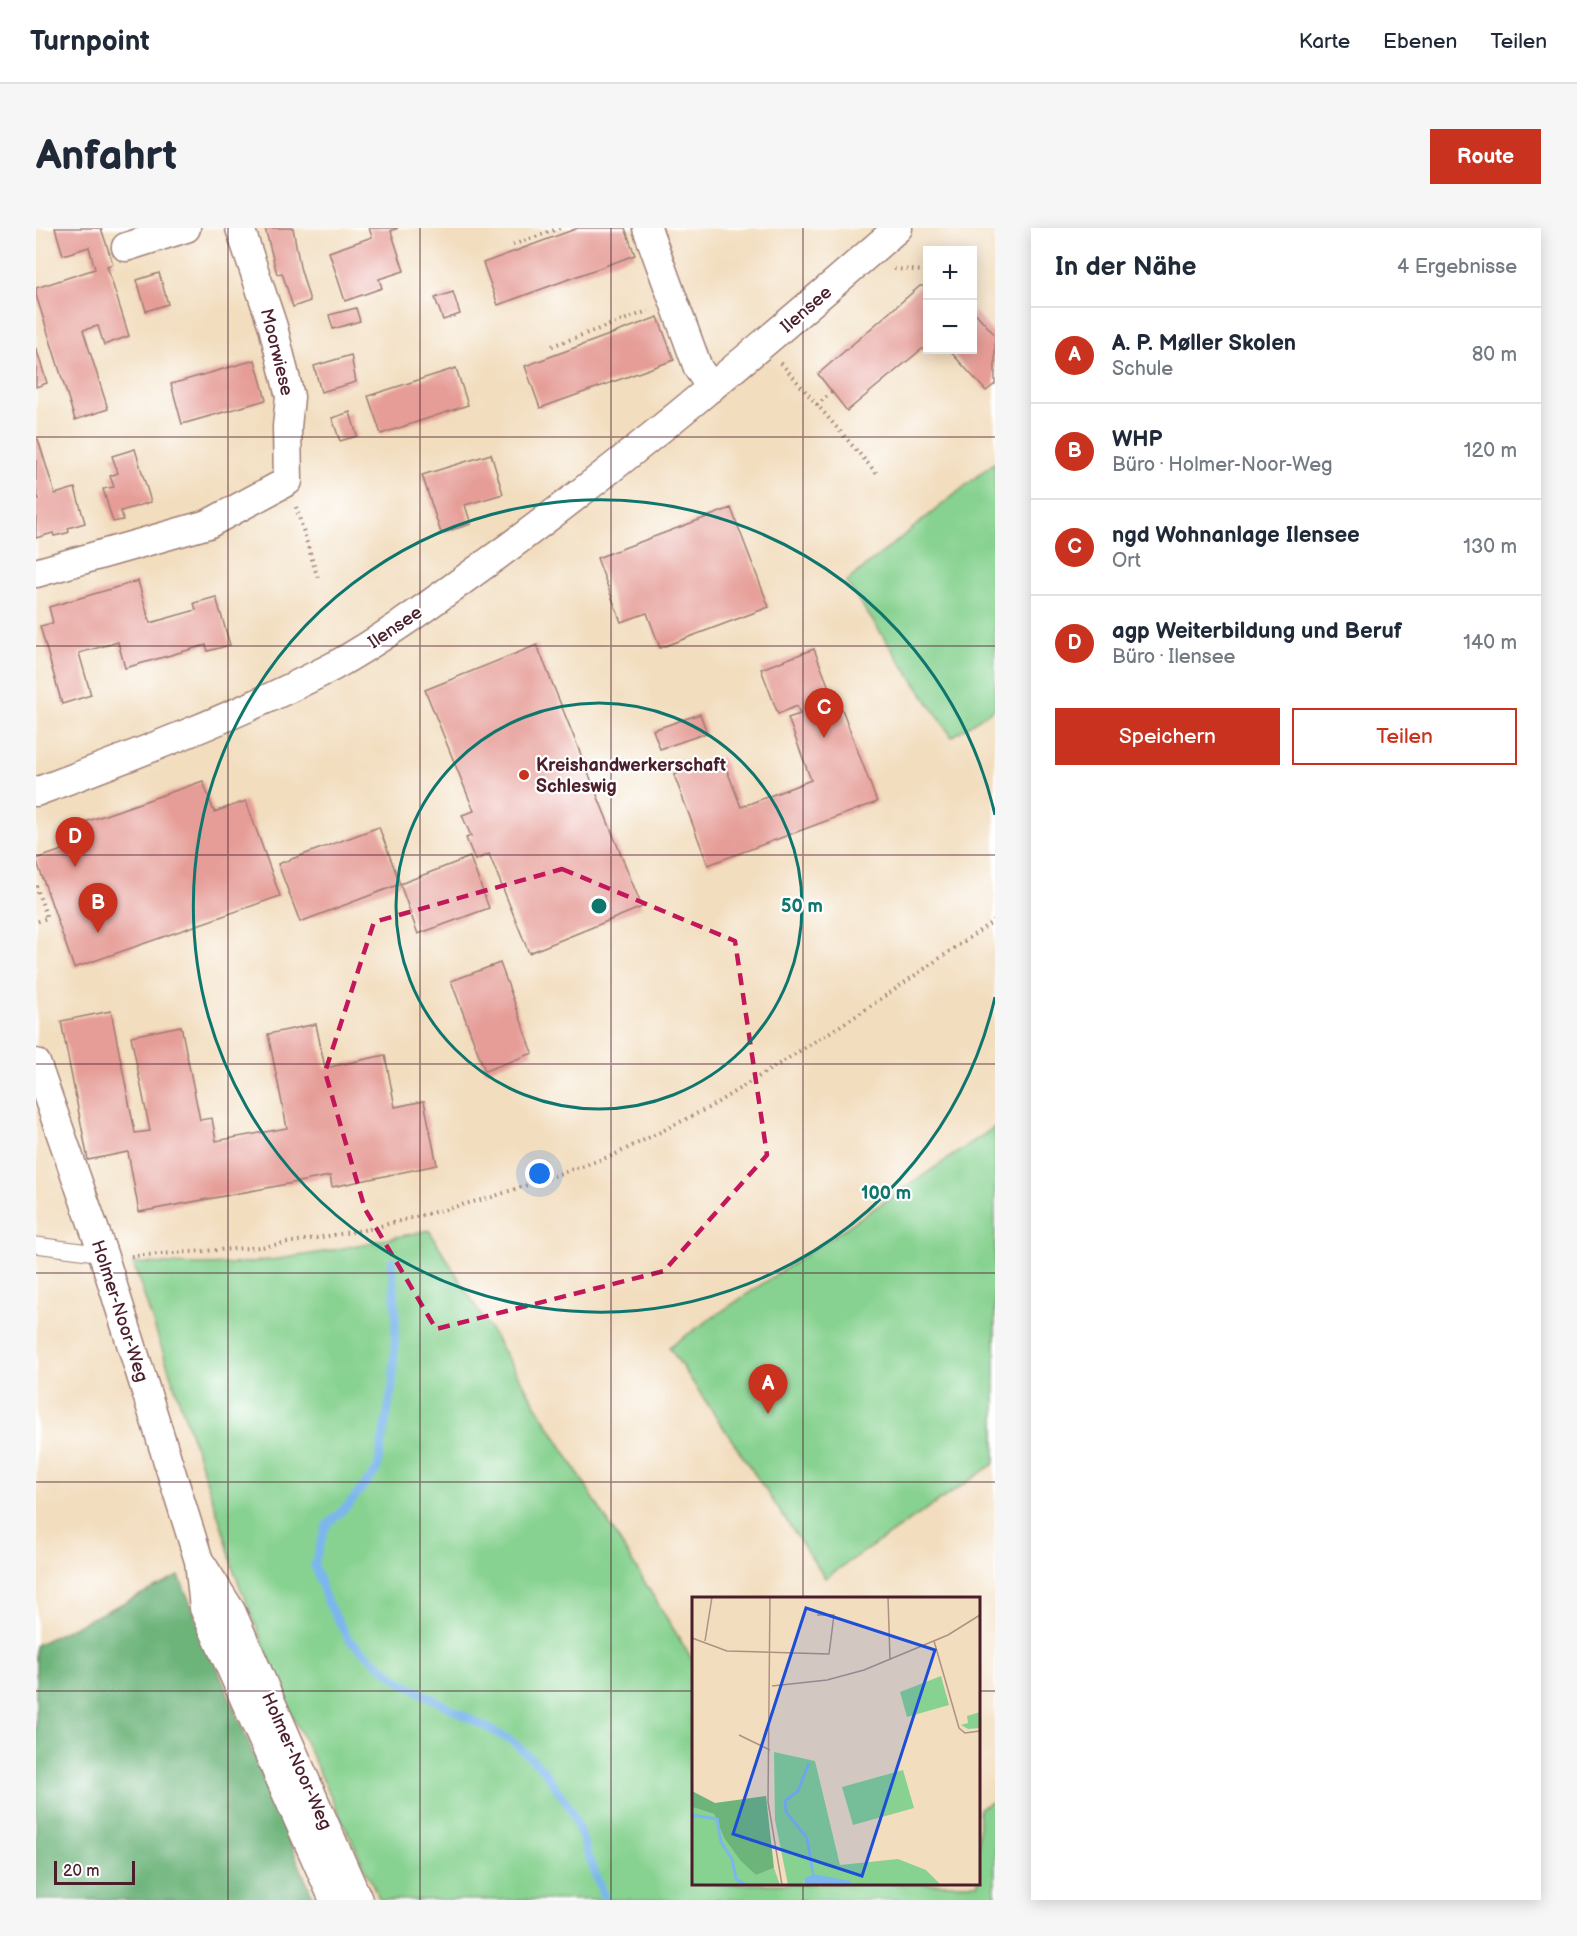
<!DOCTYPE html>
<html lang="de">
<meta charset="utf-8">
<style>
body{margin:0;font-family:"Balsamiq Sans",sans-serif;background:#f6f6f7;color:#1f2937}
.controls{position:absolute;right:18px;top:18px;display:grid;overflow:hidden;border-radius:0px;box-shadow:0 3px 15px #0003}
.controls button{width:54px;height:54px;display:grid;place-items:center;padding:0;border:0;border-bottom:2px solid #e0e1e3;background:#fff;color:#1f2937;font:30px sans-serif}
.scale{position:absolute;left:18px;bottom:15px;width:81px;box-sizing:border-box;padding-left:6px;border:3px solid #4a1f2b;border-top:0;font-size:16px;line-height:21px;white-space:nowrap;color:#4a1f2b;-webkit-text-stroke:4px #fff;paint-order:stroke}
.you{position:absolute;left:504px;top:946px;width:21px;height:21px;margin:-15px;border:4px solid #fff;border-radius:50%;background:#1a73e8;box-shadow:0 0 0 9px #1a73e833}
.badge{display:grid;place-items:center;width:39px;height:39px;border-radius:50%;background:#c8321e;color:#fff;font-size:20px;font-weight:700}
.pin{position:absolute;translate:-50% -50px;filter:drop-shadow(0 2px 3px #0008)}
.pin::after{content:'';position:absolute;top:32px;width:21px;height:18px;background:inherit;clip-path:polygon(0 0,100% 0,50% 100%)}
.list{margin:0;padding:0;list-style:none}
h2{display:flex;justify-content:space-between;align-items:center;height:78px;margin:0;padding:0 24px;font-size:26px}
h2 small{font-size:20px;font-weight:400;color:#747a83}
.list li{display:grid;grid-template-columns:39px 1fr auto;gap:18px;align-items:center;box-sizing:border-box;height:96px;padding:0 24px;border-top:2px solid #e0e1e3}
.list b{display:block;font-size:22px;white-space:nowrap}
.list p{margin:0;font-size:20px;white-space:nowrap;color:#747a83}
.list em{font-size:20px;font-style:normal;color:#747a83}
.actions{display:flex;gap:12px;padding:18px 24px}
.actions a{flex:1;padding:14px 0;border:2px solid #c8321e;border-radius:0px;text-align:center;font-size:21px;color:#c8321e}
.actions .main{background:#c8321e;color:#fff}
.map{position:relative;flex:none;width:959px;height:1672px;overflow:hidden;border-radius:0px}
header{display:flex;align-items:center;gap:36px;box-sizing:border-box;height:84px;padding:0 30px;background:#fff;border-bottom:2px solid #e0e1e3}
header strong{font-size:28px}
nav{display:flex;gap:33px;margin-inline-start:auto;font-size:21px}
.intro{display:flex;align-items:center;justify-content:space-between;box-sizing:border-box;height:144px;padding:0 36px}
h1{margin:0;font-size:42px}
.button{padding:15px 27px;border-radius:0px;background:#c8321e;color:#fff;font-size:21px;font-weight:700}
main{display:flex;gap:36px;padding:0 36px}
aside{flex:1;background:#fff;border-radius:0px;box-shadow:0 3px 15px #0003}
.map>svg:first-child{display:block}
.green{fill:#87d290;stroke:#68785e;stroke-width:1.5}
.forest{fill:#6db47a;stroke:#5c6a52;stroke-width:1.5}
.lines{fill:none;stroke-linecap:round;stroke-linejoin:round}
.stream{stroke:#7bb6ed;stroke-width:8}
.building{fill:#e69d97}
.service-casing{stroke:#9e7e74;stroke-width:17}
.minor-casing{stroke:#9e7e74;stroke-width:31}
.path{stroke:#9e7e74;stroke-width:4;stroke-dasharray:1.5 4.5;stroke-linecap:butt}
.service{stroke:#fff;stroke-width:15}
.minor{stroke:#fff;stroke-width:28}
.marked{fill:none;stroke:#c2185b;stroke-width:4.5;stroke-dasharray:12 8;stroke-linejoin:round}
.grid{fill:none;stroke:#4a1f2b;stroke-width:1.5;stroke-opacity:0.55}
.ring{fill:none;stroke:#0f766e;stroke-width:3}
.poi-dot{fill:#c8321e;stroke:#fff;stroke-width:2}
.labels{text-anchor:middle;stroke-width:4.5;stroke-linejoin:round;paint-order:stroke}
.street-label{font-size:18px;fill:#4a1f2b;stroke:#fff}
.poi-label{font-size:18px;font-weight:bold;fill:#4a1f2b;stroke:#fff;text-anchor:start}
.inset-river{fill:none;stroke:#7bb6ed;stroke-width:3}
.inset-road{fill:none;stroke:#af9183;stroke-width:1.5}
.view{fill:#1d4ed8;fill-opacity:0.15;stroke:#1d4ed8;stroke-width:3}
.inset-edge{fill:none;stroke:#4a1f2b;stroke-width:3}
.centre{fill:#0f766e;stroke:#fff;stroke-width:3}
.ring-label{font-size:18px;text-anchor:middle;font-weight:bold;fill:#0f766e;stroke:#fff;stroke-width:4.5;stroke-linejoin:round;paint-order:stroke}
</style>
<header>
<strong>Turnpoint</strong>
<nav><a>Karte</a><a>Ebenen</a><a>Teilen</a></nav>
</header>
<div class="intro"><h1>Anfahrt</h1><a class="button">Route</a></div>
<main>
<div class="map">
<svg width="959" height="1672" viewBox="0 0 959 1672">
<rect width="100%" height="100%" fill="#fff"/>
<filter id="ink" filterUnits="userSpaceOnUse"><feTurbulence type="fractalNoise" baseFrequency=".0167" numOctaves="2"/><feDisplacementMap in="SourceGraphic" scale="12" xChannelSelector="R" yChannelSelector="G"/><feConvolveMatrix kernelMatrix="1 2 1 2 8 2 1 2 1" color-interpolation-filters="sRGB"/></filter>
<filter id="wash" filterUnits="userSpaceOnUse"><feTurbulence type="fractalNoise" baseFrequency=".008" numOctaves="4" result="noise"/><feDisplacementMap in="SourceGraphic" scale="24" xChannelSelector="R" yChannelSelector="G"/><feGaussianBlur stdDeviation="1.35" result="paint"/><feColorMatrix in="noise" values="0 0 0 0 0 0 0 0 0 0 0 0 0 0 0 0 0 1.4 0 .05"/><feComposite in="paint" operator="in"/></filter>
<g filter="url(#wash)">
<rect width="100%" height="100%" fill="#f2ddbe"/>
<g class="green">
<polygon points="959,234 959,480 916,509 810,354"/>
<polygon points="959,899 959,1235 789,1350 633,1119"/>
<path d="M 393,1002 L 657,1433 L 657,1656 L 942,1656 L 943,1580 L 959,1573 L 959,1672 L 344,1672 L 255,1484 L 197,1341 L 189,1308 L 97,1035 C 120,1035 143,1037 166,1037 C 243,1036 318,1018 393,1002 Z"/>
</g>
<polygon class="forest" points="143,1348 278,1672 0,1672 0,1417"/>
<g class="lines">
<polyline class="stream" points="356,1033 360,1087 357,1155 341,1242 314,1275 290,1298 278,1337 291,1373 313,1412 365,1454 476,1513 507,1541 535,1581 569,1672"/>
</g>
<g id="blocks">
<g class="building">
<polygon points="19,0 65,0 77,36 71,38 93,108 68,117 62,98 47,102 72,181 39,192 0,67 0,60 59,41 53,19 27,27"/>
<polygon points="229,0 257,0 264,39 274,73 257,79 246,45 241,46"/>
<polygon points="333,0 362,0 355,3 368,43 343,51 346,60 309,73 293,24 336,9"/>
<polygon points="542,0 589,0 599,27 462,77 447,35"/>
<polygon points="123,45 132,76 110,83 101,52"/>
<polygon points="884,58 891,58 891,121 886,121 811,183 782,146"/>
<polygon points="417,64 424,86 407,92 399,70"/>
<polygon points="320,80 324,93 297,101 293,87"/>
<polygon points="936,81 959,107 959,156 950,163 913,122 936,122"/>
<polygon points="622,89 638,132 504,180 489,138"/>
<polygon points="0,120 11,155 0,159"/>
<polygon points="315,127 320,154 285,164 278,138"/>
<polygon points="219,132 230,172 146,196 135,156"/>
<polygon points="420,140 432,177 345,206 332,168"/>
<polygon points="314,184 321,208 304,213 296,190"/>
<polygon points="0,211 2,211 19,266 39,260 49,295 32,300 33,304 31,305 18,308 17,305 0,310 0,272 3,271 0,262"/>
<polygon points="99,221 115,274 85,283 87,292 77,294 67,261 78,259 74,248 82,245 76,228"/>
<polygon points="455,226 467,266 429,277 435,296 405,305 386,247"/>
<polygon points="695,280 733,379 624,420 611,385 585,394 561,330"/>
<polygon points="102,353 114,395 160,382 158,375 180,369 194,417 172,423 170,417 89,440 82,414 43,425 55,467 26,476 4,398 17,395 13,379"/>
<polygon points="501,417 606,679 493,725 453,626 439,632 430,610 435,608 426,587 438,583 389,462"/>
<polygon points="778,421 802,483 806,481 841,574 672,637 638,547 686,529 705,579 775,552 752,490 764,486 761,478 742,486 725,441"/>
<polygon points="664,486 671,505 624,521 617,502"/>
<polygon points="167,553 178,584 210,573 244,668 38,740 0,631 35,619 29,601"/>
<polygon points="343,599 364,656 264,694 242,636"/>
<polygon points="434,629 453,680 382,706 364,656"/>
<polygon points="464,735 497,825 449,843 415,753"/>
<polygon points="75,783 99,905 114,903 95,808 145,798 164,892 176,890 180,913 251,900 232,806 280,796 289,840 349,827 359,879 388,873 401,937 296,959 294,948 103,984 92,924 52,932 25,793"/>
</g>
</g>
</g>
<g filter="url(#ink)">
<use href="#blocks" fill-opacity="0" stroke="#9e7e74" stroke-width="1.5"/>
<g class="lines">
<g class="service-casing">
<polyline id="service" points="0,1017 67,1026"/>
</g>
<g class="minor-casing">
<g id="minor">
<polyline points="611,0 662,140 675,160"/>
<polyline points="90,19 150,0"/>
<polyline points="0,345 172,296 252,253 251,199 254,169 237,99 204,0"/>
<path d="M 0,564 C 101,526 202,488 298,438 C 354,407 410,364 462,327 C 601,225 732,113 862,0"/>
<polyline points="0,835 67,1026 159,1320 163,1333 168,1380 298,1672"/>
<polyline points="166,1337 195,1383 322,1672"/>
</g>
</g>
<g class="path">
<polyline points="477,17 524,0"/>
<polyline points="858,41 891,43"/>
<polyline points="516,118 612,83"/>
<polyline points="745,135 841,246"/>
<polyline points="781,177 796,164"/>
<polyline points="260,279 282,351"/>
<polyline points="0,658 11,690 0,694"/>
<polyline points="95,1028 226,1019 333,1001 456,969 578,927 674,879 823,786 959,692"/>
</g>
<use href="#service" class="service"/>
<use href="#minor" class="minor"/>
</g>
</g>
<path class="marked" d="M 526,641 L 699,713 L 731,927 L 628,1043 L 400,1101 L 329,981 L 289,844 L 338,694 Z"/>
<path class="grid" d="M 192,0 L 192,1672M 384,0 L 384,1672M 575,0 L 575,1672M 767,0 L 767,1370M 0,209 L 959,209M 0,418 L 959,418M 0,627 L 959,627M 0,836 L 959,836M 0,1045 L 959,1045M 0,1254 L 959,1254M 0,1463 L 657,1463M 942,1463 L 959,1463M 767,1656 L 767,1672"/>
<g class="ring">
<circle cx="563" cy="678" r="203"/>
<path d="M959 769A406 406 0 1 1 959 587"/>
</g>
<circle class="poi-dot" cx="488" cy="547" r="6"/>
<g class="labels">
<g class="street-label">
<text transform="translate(770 81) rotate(-41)" y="6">Ilensee</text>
<text transform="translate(241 124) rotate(76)" y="6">Moorwiese</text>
<text transform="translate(359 399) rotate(-34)" y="6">Ilensee</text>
<text transform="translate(84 1083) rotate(72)" y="6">Holmer-Noor-Weg</text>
<text transform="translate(261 1533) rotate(66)" y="6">Holmer-Noor-Weg</text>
</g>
<g class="poi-label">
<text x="500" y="543">Kreishandwerkerschaft<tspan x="500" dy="21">Schleswig</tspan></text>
</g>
</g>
<g transform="translate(656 1369)">
<rect width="288" height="288" fill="#f2ddbe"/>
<path d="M 249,79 L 257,108 L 215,120 L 208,95 ZM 288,115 L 288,131 L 276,132 L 269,128 L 276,126 L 275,119 ZM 82,155 L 123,164 L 148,268 L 206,262 L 234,273 L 249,288 L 160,288 L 159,284 L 112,282 L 113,288 L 96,288 L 83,223 ZM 211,173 L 222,211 L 161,228 L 150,190 ZM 0,210 L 22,217 L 32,241 L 64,278 L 82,271 L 88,288 L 0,288 Z" fill="#87d290"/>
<path d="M 0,194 L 23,206 L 74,199 L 82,271 L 64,278 L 49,264 L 32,241 L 22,217 L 0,210 Z" fill="#6db47a"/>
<path d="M 121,277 L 159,284 L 160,288 L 113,288 L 112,282 Z" fill="#7bb6ed"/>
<path class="inset-river" d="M 117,166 L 106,194 L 93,204 L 94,215 L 115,241 L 121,277M 0,218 L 25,222 L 29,245 L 40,262 L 44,282 L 54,288"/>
<path class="inset-road" d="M 78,0 L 76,205 L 90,288M 196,0 L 198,63M 0,41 L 35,54 L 137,57 L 142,18 L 125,18M 13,44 L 20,0M 242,44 L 267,131 L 273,136 L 288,134M 80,89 L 135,83 L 172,73 L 256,38 L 288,18M 47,138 L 78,153"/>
<path class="view" d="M 114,11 L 243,53 L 170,279 L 41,237 Z"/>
<rect width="288" height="288" class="inset-edge"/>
</g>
<circle cx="563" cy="678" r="9" class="centre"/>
<g class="ring-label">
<text x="766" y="684">50 m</text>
<text x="850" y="971">100 m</text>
</g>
</svg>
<div class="controls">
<button>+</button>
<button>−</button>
</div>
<div class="scale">20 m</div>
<div class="you"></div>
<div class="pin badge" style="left:732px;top:1186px">A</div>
<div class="pin badge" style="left:62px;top:705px">B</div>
<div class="pin badge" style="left:788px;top:510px">C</div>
<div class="pin badge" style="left:39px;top:639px">D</div>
</div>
<aside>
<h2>In der Nähe<small>4 Ergebnisse</small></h2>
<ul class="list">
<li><span class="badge">A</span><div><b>A. P. Møller Skolen</b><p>Schule</p></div><em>80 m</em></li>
<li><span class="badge">B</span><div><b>WHP</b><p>Büro · Holmer-Noor-Weg</p></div><em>120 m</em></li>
<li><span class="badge">C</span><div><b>ngd Wohnanlage Ilensee</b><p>Ort</p></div><em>130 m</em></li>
<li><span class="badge">D</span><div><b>agp Weiterbildung und Beruf</b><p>Büro · Ilensee</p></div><em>140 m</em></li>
</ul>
<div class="actions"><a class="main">Speichern</a><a>Teilen</a></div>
</aside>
</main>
